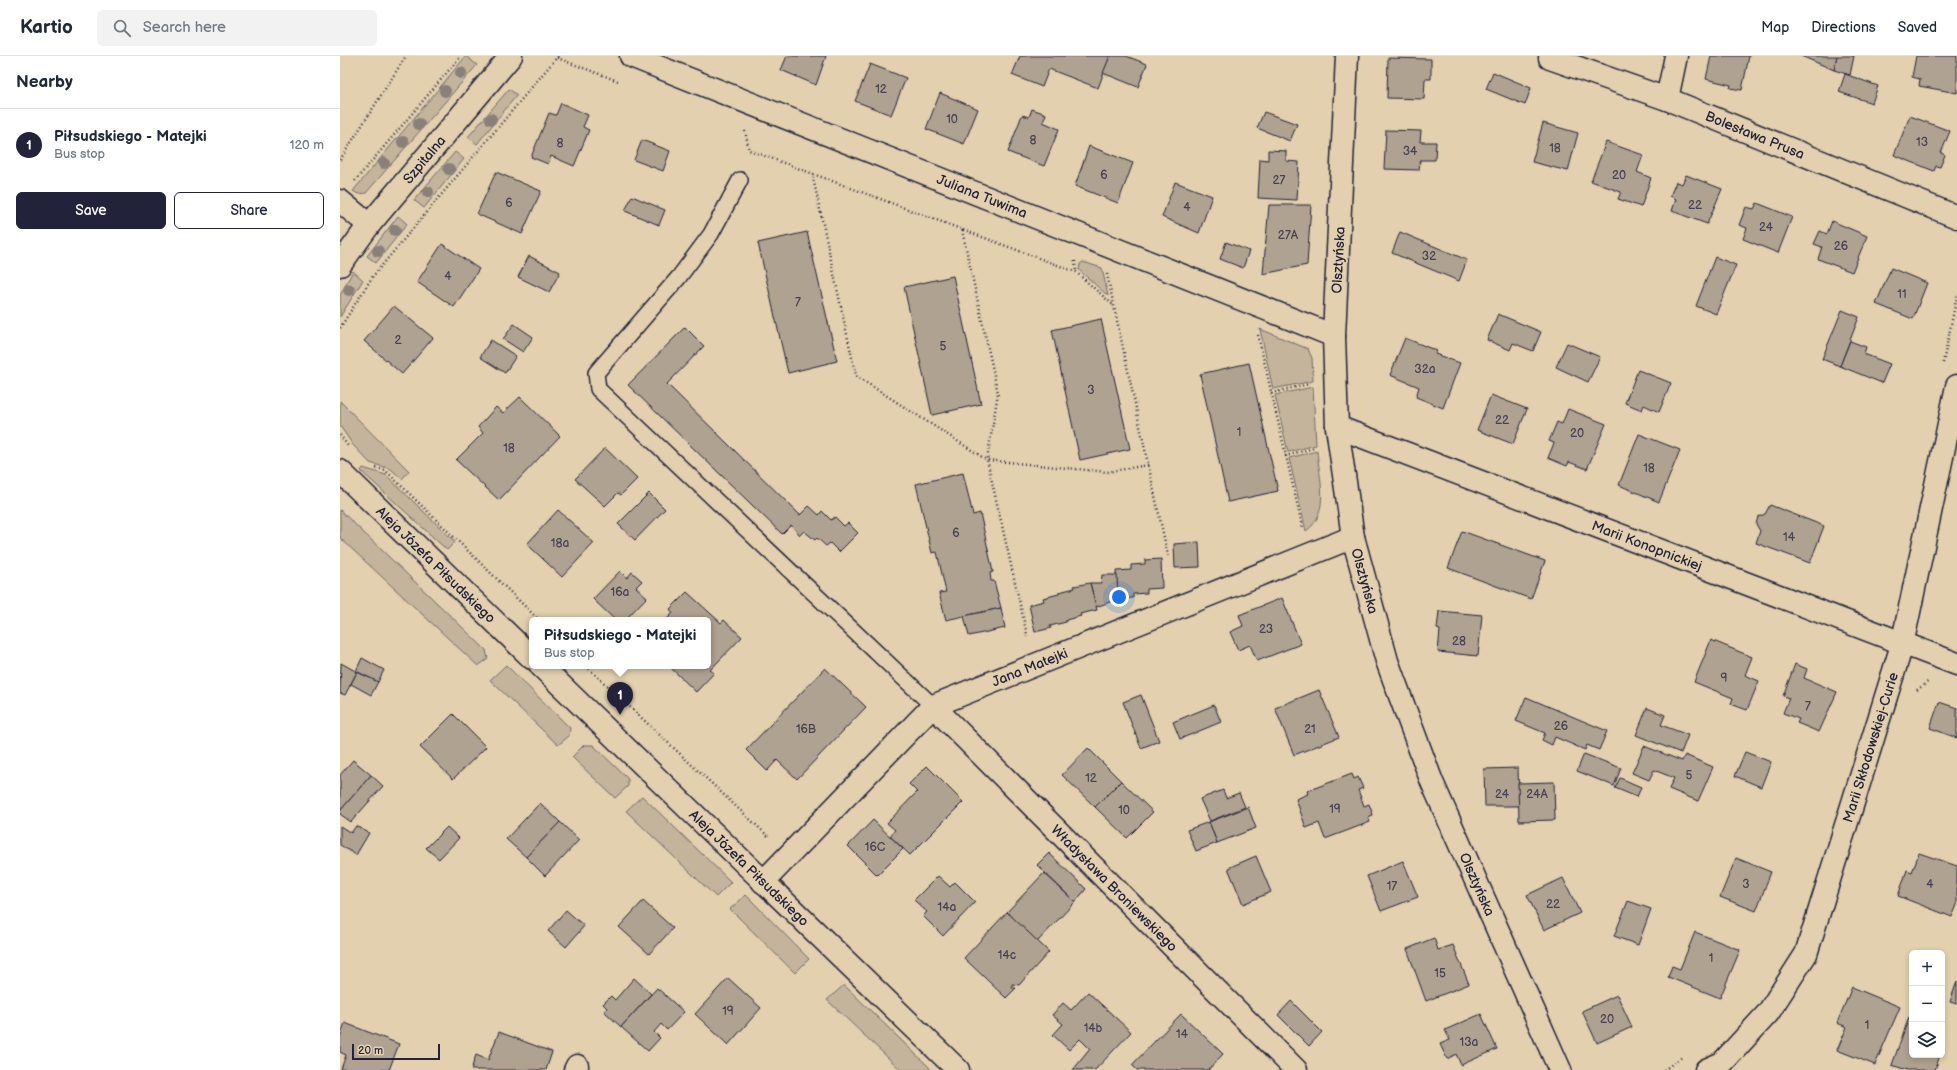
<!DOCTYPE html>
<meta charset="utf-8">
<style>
body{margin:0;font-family:"Balsamiq Sans",sans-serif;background:#f2f2f3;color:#1f2937}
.controls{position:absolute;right:12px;bottom:12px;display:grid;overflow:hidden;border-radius:6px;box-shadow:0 2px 6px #0003}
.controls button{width:36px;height:36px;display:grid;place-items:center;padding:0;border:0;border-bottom:1px solid #e0e1e3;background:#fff;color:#1f2937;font:20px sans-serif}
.scale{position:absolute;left:12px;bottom:10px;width:88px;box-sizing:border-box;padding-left:4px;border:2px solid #22223b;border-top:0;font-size:11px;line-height:14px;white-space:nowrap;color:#22223b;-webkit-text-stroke:3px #e2d0ae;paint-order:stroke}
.you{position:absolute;left:779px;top:541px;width:14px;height:14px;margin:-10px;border:3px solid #fff;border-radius:50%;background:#1a73e8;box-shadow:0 0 0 6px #1a73e833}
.badge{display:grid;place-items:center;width:26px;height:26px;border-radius:50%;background:#22223b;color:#fff;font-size:13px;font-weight:700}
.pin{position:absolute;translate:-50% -33px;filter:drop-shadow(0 1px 2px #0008)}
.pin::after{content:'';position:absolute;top:21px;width:14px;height:12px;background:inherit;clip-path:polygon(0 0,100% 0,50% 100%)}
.popup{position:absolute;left:189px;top:561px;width:182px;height:52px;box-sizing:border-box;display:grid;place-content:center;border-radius:6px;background:#fff;filter:drop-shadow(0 1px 3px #0005);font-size:13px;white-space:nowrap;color:#747a83}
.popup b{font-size:15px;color:#1f2937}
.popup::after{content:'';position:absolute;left:50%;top:100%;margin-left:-8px;border:8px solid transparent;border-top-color:#fff}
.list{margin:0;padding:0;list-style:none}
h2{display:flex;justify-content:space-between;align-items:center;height:52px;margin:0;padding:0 16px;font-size:17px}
h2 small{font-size:13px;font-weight:400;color:#747a83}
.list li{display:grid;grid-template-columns:26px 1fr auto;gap:12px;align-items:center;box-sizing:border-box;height:72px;padding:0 16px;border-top:1px solid #e0e1e3}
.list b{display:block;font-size:15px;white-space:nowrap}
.list p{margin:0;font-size:13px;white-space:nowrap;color:#747a83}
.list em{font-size:13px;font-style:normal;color:#747a83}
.actions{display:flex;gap:8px;padding:12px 16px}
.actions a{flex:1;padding:9px 0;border:1px solid #22223b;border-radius:6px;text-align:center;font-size:14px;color:#22223b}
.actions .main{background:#22223b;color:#fff}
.icon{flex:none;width:22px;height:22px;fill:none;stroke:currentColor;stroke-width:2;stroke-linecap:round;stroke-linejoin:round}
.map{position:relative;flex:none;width:1617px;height:1014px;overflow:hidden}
header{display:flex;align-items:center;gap:24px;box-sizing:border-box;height:56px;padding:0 20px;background:#fff;border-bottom:1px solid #e0e1e3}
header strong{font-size:19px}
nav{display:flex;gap:22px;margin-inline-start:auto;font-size:14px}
.search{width:280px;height:36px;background:#f2f2f3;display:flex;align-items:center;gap:10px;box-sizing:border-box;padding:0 14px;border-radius:6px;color:#747a83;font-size:15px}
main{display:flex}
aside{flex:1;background:#fff}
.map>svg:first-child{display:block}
.green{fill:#c3b49b;stroke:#726b6b}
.building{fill:#b0a290;stroke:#22223b}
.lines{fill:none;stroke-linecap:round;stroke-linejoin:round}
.lane-casing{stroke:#22223b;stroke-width:18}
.street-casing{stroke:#22223b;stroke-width:25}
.secondary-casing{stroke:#22223b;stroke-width:25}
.path{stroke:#22223b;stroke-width:2.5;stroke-dasharray:1 3;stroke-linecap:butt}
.lane{stroke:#e2d0ae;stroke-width:15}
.street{stroke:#e2d0ae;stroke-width:22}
.secondary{stroke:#e2d0ae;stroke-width:22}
.tree{fill:#8a8079}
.labels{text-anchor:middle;stroke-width:3.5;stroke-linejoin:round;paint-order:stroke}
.number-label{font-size:12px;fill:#464250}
.street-label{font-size:14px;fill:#22223b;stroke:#e2d0ae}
</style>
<header>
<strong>Kartio</strong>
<div class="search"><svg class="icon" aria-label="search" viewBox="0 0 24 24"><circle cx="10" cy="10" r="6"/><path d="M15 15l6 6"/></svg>Search here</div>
<nav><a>Map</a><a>Directions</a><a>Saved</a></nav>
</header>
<main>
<aside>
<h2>Nearby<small></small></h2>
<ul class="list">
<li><span class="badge">1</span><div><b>Piłsudskiego - Matejki</b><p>Bus stop</p></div><em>120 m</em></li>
</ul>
<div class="actions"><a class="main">Save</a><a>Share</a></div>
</aside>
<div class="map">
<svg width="1617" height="1014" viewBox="0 0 1617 1014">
<rect width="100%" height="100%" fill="#e2d0ae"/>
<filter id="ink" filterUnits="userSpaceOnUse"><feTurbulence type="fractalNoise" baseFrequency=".025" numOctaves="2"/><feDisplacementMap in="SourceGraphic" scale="8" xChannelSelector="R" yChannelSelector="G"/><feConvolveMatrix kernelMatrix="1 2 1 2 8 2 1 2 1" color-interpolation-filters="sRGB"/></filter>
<g filter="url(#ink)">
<g class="green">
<polygon points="126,0 137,9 26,137 18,138 13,135"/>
<polygon points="169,33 177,39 137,88 128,81"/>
<polygon points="115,96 124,103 84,152 74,144"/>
<polygon points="58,160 67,168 36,207 27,200"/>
<polygon points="743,206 762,212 768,240 739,214 740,208"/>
<polygon points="13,215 23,224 0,261 0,239"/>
<polygon points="920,273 968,293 972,302 973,325 933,333"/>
<polygon points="973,331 976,389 948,396 935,339"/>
<polygon points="0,345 69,415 62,423 51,413 30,407 13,389 0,370"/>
<path d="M 977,395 C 979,420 991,458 966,475 L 949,402 Z"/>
<polygon points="23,412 46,419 115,486 107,494 21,415"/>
<polygon points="0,454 146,594 148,603 138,610 0,482"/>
<polygon points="166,609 230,672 229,680 218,689 150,624"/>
<polygon points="244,689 253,689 288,723 288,730 275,742 232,701"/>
<polygon points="302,740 391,826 376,841 286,755"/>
<polygon points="406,839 469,903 455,917 390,853"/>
<polygon points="504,929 588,1010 591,1014 561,1014 487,944"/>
</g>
<g class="building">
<polygon points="447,0 486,0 476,29 441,14"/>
<polygon points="680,0 770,0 758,32 709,13 702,31 672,19"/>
<polygon points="770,0 786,0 807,8 798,31 763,17"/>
<polygon points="1371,0 1409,0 1402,34 1390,32 1391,29 1366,23"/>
<polygon points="1461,0 1497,0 1494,14"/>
<polygon points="1497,0 1514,0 1510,19 1494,14"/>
<polygon points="1576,0 1617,0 1617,37 1579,30 1580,23 1572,21"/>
<polygon points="1048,2 1091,3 1091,23 1085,23 1084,43 1047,42"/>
<polygon points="530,8 566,22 551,59 515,45"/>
<polygon points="1153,16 1191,32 1185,49 1146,33"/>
<polygon points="1505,18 1538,30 1532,47 1499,36"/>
<polygon points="600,37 638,53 624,88 586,73"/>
<polygon points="221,47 248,59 243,71 249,74 234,110 211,100 208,108 191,101 209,57 216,59"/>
<polygon points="692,53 706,58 703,66 719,73 704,110 668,96 682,59 689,61"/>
<polygon points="924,56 957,68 950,85 917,72"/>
<polygon points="1570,60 1610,75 1601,97 1605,99 1600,111 1596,110 1594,115 1554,99"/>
<polygon points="1203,67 1238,77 1228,115 1192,106"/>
<polygon points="1046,74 1081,75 1080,86 1096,86 1095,104 1080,104 1079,114 1044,113"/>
<polygon points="302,84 330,95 323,115 294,104"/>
<polygon points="1266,86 1303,99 1297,116 1311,122 1301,151 1278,143 1281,136 1251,125"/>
<polygon points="749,90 793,107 778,147 735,130"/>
<polygon points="928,94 946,95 946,105 959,106 957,144 918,142 920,103 928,104"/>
<polygon points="156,116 201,135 182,178 137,158"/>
<polygon points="1346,119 1382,133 1367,168 1332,155 1336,143 1330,140 1336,126 1342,128"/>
<polygon points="835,126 872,140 859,177 822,161"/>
<polygon points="292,140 325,154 319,169 285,155"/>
<polygon points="1417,147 1452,161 1438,197 1403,183 1407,172 1399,169 1406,151 1414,153"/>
<polygon points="929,149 971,149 967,209 923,218"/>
<polygon points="1492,165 1527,180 1512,216 1478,203 1482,191 1474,188 1480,175 1487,178"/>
<polygon points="467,176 497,305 448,317 418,187"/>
<polygon points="1060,176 1127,204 1119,225 1052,197"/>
<polygon points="886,186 909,195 903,212 880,203"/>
<polygon points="102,188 139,213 114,251 77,226"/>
<polygon points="189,200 220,216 209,236 178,221"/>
<polygon points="1375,201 1396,209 1376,258 1356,250"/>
<polygon points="1551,212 1587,227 1573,263 1536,248"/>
<polygon points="613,220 641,348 592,359 564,231"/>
<polygon points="54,250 93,282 62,318 24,285"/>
<polygon points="1502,254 1519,261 1500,310 1482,303"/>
<polygon points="1158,258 1201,276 1193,295 1173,287 1170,294 1147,284"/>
<polygon points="761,263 790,393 740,404 712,274"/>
<polygon points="174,268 193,281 183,296 163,283"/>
<polygon points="345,271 364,290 327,328 460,459 469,450 479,459 482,455 491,464 495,461 504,470 508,467 518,477 499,496 490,487 486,490 477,482 475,484 464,475 460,479 451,469 442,478 288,329"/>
<polygon points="1065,282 1097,295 1095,298 1120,307 1103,352 1076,341 1079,331 1050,319"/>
<polygon points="151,284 176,300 165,317 140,301"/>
<polygon points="1510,285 1526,291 1524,298 1550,308 1542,327 1500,310"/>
<polygon points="1227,287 1260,301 1248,326 1216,311"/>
<polygon points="909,307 938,435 888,446 860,318"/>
<polygon points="1298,314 1331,327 1319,356 1304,349 1302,354 1285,347"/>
<polygon points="1151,339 1187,353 1173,388 1137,374"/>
<polygon points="180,341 220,380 159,444 116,404 143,377 138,371 156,351 163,357"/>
<polygon points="1228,353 1266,368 1247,413 1229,406 1227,410 1208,402 1214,387 1209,385 1217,366 1222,368"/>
<polygon points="1299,378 1340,394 1319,446 1279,429"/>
<polygon points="265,392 297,423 281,439 278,437 265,450 235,423"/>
<polygon points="623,417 633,459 640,457 653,516 650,517 651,525 654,525 661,552 606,564 599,537 606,536 597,496 592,497 576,428"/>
<polygon points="309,437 325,453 295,484 278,468"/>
<polygon points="1430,449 1484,470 1470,507 1416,487 1420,475 1416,468 1418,461 1425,458"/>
<polygon points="218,454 254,487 222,521 187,488"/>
<polygon points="1122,475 1205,505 1191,543 1108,512"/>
<polygon points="859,486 860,511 835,512 834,488"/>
<polygon points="821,503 822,532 807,533 807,537 793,538 793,542 778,543 776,515 791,514 791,509 805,508 805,504"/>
<polygon points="280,515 287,522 292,516 302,525 296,531 307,541 285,564 275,564 253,543"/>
<polygon points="762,519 777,519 778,543 756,551 750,527 761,527"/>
<polygon points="750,527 757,554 740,558 741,560 726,564 726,566 710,570 711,572 695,576 689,549 704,545 703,542 719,538 719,536 735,532 734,530"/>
<polygon points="347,536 381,567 384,564 402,581 370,614 374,617 356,636 329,610 368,610 368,564 326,564 333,557 330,553"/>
<polygon points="942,542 961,588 917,605 910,589 898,594 890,576 903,570 899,559"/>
<polygon points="661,552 665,572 629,580 624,560"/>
<polygon points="1099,555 1142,559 1138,600 1098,596 1100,574 1097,573"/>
<polygon points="1371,584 1412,601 1405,619 1419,625 1407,654 1391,648 1393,642 1354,626"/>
<polygon points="22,602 44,614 38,626 16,615"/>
<polygon points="1,607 17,616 5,639 0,637"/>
<polygon points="1455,608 1467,613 1464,622 1497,636 1479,676 1457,667 1459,663 1443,657 1449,642 1443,640"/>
<polygon points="485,612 526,651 457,723 437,704 427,715 406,694"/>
<polygon points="17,616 38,626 31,639 11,628"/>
<polygon points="979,634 999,681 954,699 935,652"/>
<polygon points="801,639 819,685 801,692 783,646"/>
<polygon points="1186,641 1267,675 1259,694 1247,689 1245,694 1215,681 1212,689 1202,684 1205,677 1176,665"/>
<polygon points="1599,646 1617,652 1617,682 1590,672"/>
<polygon points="874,649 881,666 840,683 833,666"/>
<polygon points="1307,652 1325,659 1321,669 1348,679 1341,697 1296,679"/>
<polygon points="113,658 146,691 113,723 80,691"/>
<polygon points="1304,690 1342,705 1345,699 1373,711 1358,745 1329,733 1334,722 1314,714 1309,724 1292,717"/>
<polygon points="748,692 781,725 755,751 722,719"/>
<polygon points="1405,696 1431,706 1421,731 1395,720"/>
<polygon points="1244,698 1281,712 1274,730 1237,715"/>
<polygon points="13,704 31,719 0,755 0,719"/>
<polygon points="587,710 623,746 570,799 550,780 555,774 547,767 577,736 569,728"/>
<polygon points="1178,712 1179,750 1145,750 1144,713"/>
<polygon points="1012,718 1014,723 1018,721 1023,732 1018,734 1024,750 1029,748 1033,759 1028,761 1030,766 985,783 979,767 966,772 956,743 968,738 967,735"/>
<polygon points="31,719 43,730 11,766 0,758 0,755"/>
<polygon points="1280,722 1301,731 1297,741 1275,732"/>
<polygon points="781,725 813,756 787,782 755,751"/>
<polygon points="1214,726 1215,764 1179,765 1178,727"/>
<polygon points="883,734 886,742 899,737 905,751 870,765 860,743"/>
<polygon points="200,747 220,766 186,801 166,783"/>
<polygon points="908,751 916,772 877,787 869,766"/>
<polygon points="533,764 563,793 537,819 508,790"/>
<polygon points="220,766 239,784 205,820 186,801"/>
<polygon points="869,766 877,787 856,795 847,774"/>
<polygon points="0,770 11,777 16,770 29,777 16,799 0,789"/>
<polygon points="107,771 119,782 99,803 86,792"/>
<polygon points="709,797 746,833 735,846 697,809"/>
<polygon points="1579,797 1617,810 1617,849 1612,861 1558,840 1567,814 1572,816"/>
<polygon points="916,800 931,836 903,848 888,812"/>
<polygon points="1396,802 1431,816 1416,855 1380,841"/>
<polygon points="1063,805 1078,841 1041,855 1027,820"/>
<polygon points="704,817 735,846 697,886 667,856"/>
<polygon points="598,820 610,831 615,826 635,846 603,880 583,860 587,856 574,844"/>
<polygon points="1223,822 1240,857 1204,874 1187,839"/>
<polygon points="303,845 333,872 309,898 279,871"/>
<polygon points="1288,845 1311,853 1298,889 1274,880"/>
<polygon points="226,854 244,870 226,891 208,875"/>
<polygon points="667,856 709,896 679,929 672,928 672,932 676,932 666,942 624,902"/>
<polygon points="1355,876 1400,894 1380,942 1328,921 1332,910 1340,913"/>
<polygon points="1094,882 1098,894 1113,889 1129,928 1086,945 1067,893"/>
<polygon points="294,922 311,938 281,971 264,955 267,952 263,948 271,940 275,944"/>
<polygon points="388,922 421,952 388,989 355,958"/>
<polygon points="1617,925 1617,948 1610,946"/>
<polygon points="1512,931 1560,951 1535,1009 1497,994 1507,971 1497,967"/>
<polygon points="317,932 344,956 327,974 321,968 314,976 320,982 308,995 281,971"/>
<polygon points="748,936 791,976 755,1014 733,1014 750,993 740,983 729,994 713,979 723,968 712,959 723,947 731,954"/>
<polygon points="1277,939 1292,971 1257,987 1242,955"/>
<polygon points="951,945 982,976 969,990 938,959"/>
<polygon points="841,958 883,998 868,1014 797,1014 792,1009"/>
<polygon points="1141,958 1157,993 1121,1009 1116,998 1107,1003 1100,988 1110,984 1105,974"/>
<polygon points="1569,961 1572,962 1572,999 1600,999 1595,1014 1567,1014 1552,1009"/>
<polygon points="5,967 59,988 49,1014 1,1013 6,999 0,996 0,981"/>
<polygon points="159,976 212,996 206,1014 131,1014 136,999 148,1004"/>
</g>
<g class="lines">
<g class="lane-casing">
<polyline id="lane" points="400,124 371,178 339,221 256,317 258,333 593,650"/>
</g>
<g class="street-casing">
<g id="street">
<path id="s1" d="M 291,0 L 994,280"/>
<path id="s2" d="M 1007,0 L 994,280 L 997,371 L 1013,481 L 1047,605 L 1092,726 L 1220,1014"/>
<path id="s3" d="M 1210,2 L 1327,43 L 1617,161"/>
<polyline points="1327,43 1336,0"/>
<polyline points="0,145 29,169"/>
<path id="s4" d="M 0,209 L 29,169 L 171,0"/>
<path id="s5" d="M 997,371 L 1617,608"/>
<path id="s6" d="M 593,650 L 956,1014"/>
<path id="s7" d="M 423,826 L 593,650 L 1013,481"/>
<polyline points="235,1014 237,1010"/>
<path id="s8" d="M 1366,1014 L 1382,1007 L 1428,957 L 1466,898 L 1562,589 L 1617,330"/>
</g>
</g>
<g class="secondary-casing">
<g id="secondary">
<path id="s9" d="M 0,415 L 192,602"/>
<path id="s10" d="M 201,610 L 618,1014"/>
</g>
</g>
<g class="path">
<polyline points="217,2 278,25"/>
<polyline points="405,75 409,94 736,216 773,249"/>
<polyline points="0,104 66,0"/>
<polyline points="472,117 516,320 647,404 688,583"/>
<polyline points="15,125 121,0"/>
<polyline points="622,174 658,337 647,404 767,416 808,409"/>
<polyline points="735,205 736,216"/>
<polyline points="767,218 828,500"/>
<polyline points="0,272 33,220 218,0"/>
<polyline points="918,279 963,473"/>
<polyline points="1603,307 1617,240"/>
<polyline points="931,337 969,328"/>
<polyline points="0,379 8,390"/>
<polyline points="945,400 974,392"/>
<polyline points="36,412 45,414 199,564"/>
<polyline points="246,610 430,782"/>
<polyline points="1577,634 1589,625"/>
<polyline points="1324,1014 1342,1001"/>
</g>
<use href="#lane" class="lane"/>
<use href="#street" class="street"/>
<use href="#secondary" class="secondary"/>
</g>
<g class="tree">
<circle cx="121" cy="17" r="6"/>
<circle cx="105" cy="35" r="6"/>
<circle cx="151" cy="63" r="6"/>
<circle cx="79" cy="68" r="6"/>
<circle cx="63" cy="86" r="6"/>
<circle cx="44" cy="107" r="6"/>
<circle cx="109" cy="113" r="6"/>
<circle cx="88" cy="136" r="6"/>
<circle cx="55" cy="174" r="6"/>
<circle cx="38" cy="195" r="6"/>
<circle cx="9" cy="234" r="6"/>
</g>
</g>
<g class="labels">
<g class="number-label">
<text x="541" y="37">12</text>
<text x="612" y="67">10</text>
<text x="693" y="88">8</text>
<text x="1582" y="90">13</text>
<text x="220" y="91">8</text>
<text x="1215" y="96">18</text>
<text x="1070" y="99">34</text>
<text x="764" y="123">6</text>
<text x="1279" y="123">20</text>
<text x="939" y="128">27</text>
<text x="169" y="151">6</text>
<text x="1355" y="153">22</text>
<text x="847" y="155">4</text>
<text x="1426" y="175">24</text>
<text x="948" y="183">27A</text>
<text x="1501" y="194">26</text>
<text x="1089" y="204">32</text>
<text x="108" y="224">4</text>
<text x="1562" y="242">11</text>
<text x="458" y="250">7</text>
<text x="58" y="288">2</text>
<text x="603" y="294">5</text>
<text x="1085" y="317">32a</text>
<text x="751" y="338">3</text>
<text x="1162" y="368">22</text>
<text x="899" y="380">1</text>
<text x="1237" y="381">20</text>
<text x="169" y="396">18</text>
<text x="1309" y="416">18</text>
<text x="616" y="481">6</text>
<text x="1449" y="485">14</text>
<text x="220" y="491">18a</text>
<text x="280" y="540">16a</text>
<text x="926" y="577">23</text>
<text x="1119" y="589">28</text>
<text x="1384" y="626">9</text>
<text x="1468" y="654">7</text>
<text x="1221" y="674">26</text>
<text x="466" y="677">16B</text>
<text x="970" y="677">21</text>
<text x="1349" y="723">5</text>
<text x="751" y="726">12</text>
<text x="1162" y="742">24</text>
<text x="1197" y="742">24A</text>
<text x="995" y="757">19</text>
<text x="784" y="758">10</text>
<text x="535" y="795">16C</text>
<text x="1406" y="832">3</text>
<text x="1590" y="832">4</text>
<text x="1052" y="834">17</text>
<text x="1213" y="852">22</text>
<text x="607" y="855">14a</text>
<text x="667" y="903">14c</text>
<text x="1371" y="906">1</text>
<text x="1100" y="921">15</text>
<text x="388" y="959">19</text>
<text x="1267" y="967">20</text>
<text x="1527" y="973">1</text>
<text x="753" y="976">14b</text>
<text x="842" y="982">14</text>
<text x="1129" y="990">13a</text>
</g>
<g class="street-label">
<text dy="5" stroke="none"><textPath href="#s3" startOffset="219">Bolesława Prusa</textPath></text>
<text dy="5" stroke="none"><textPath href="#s4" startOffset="135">Szpitalna</textPath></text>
<text dy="5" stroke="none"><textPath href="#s1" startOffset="378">Juliana Tuwima</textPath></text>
<text transform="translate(998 204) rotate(-87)" y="5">Olsztyńska</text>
<text dy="5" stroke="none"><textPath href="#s5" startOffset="332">Marii Konopnickiej</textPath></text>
<text dy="5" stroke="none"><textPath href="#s9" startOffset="134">Aleja Józefa Piłsudskiego</textPath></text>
<text dy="5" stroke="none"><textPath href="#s2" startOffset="528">Olsztyńska</textPath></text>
<text dy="5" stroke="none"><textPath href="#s7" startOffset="349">Jana Matejki</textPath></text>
<text dy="5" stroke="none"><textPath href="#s8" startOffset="372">Marii Skłodowskiej-Curie</textPath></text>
<text dy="5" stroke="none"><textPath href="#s10" startOffset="290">Aleja Józefa Piłsudskiego</textPath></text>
<text dy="5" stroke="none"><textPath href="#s2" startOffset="852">Olsztyńska</textPath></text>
<text dy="5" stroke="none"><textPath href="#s6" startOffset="257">Władysława Broniewskiego</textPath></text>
</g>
</g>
</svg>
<div class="controls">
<button>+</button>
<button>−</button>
<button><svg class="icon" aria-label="layers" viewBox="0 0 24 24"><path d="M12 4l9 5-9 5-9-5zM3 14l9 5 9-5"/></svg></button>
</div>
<div class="scale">20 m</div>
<div class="you"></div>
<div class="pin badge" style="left:280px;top:659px">1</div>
<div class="popup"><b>Piłsudskiego - Matejki</b>Bus stop</div>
</div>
</main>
